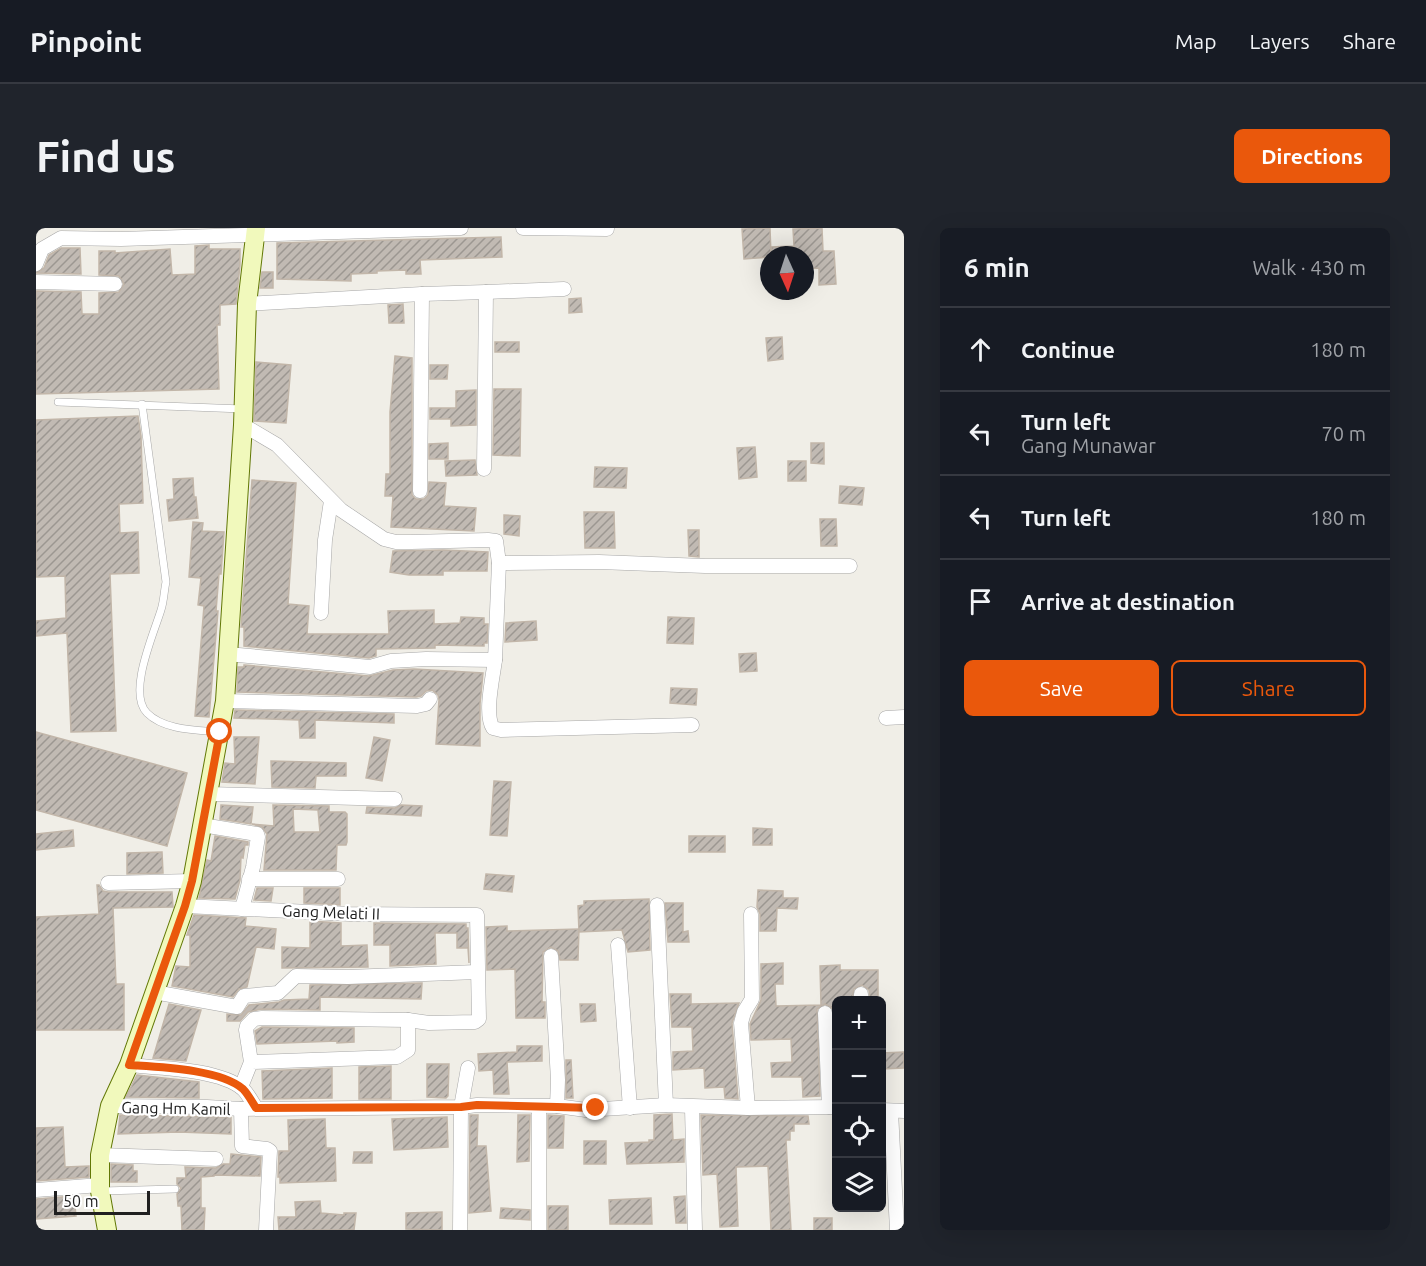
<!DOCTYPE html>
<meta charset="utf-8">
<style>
body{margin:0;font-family:Ubuntu,sans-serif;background:#20242c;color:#f1f3f6}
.controls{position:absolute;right:18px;bottom:18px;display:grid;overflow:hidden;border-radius:9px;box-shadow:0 6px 24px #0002}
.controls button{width:54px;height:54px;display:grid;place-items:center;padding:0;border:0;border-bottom:2px solid #363941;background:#171b24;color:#f1f3f6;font:30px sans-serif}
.compass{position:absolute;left:724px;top:18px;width:54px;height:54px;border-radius:50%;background:#171b24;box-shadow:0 6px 24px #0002;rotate:177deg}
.scale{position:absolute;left:18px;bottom:15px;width:96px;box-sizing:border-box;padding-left:6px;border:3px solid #202020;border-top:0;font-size:16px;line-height:21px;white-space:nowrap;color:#202020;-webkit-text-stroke:4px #fff;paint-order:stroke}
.stop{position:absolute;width:18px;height:18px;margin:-14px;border:4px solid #ea580c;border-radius:50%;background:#fff}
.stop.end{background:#ea580c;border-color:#fff;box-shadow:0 2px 6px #0008}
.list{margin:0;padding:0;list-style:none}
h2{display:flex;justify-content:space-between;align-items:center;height:78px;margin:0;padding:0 24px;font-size:26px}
h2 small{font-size:20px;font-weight:400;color:#9ea1a6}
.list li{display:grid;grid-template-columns:39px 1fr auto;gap:18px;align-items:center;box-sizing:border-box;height:84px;padding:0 24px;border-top:2px solid #363941}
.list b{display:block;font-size:22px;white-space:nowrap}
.list p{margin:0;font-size:20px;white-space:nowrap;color:#9ea1a6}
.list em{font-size:20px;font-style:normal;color:#9ea1a6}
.actions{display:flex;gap:12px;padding:18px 24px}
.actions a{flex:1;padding:14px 0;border:2px solid #ea580c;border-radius:9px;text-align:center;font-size:21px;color:#ea580c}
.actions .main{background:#ea580c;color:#fff}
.icon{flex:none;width:33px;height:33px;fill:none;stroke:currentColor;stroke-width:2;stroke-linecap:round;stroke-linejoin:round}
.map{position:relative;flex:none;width:868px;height:1002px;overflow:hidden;border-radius:9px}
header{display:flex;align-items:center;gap:36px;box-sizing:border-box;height:84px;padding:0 30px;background:#171b24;border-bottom:2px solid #363941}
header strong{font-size:28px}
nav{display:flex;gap:33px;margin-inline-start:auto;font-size:21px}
.intro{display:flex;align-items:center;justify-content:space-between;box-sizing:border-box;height:144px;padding:0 36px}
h1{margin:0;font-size:42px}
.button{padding:15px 27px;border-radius:9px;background:#ea580c;color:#fff;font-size:21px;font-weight:700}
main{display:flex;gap:36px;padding:0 36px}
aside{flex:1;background:#171b24;border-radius:9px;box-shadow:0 6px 24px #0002}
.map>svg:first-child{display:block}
.building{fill:url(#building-hatch);stroke:#c2b6a9;stroke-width:1.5;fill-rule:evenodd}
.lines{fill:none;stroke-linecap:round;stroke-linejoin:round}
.lane-casing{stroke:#a7a7a7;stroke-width:8}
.street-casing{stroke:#a7a7a7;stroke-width:15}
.secondary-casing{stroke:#627806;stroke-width:20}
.lane{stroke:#fff;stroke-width:7}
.street{stroke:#fff;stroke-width:14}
.secondary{stroke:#f1f9bc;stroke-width:18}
.route{stroke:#ea580c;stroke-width:8}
.labels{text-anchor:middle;stroke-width:4.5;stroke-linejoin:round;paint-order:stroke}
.street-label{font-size:16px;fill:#202020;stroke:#fff}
</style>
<header>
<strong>Pinpoint</strong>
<nav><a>Map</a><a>Layers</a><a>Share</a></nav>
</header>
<div class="intro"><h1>Find us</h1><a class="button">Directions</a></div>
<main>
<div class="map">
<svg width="868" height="1002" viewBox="0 0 868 1002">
<defs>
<pattern id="building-hatch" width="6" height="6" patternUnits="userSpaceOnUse" patternTransform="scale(1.5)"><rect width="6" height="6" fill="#c1bab3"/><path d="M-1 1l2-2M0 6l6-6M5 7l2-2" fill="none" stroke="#9c9791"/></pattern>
</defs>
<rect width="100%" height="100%" fill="#f0eee7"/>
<g class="building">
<polygon points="734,0 735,27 733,27 733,29 708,31 706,1"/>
<polygon points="786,0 787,23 798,23 800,56 783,57 783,40 769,41 769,27 736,27 735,19 758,18 757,1"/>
<polygon points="465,9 466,29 384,32 385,46 370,46 370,42 341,43 341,45 315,46 315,53 241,51 241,15"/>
<polygon points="173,17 173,21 204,21 204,37 200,76 184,77 184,97 181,97 183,161 0,166 0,63 45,64 46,86 63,86 63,65 83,64 88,56 83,48 63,47 63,23 79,23 79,25 134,21 136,47 159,46 159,18"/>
<polygon points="25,20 44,20 45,46 0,45 8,40 13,27"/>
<polygon points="226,44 237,44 237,60 224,60"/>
<polygon points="545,70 546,84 533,85 533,71"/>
<polygon points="367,76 368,95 353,95 352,77"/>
<polygon points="746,109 747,131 732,133 730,110"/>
<rect x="459" y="114" width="24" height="10"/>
<polygon points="359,128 376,130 376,267 380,271 388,271 392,267 393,254 410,255 408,278 440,280 438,303 355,299 357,268 349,268 350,246 354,246 354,184"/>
<polygon points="220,134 255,137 250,195 218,193"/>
<polygon points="394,137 412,137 411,151 394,151"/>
<polygon points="458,161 485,161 484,228 457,227"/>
<polygon points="440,162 440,197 415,198 415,191 394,191 394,180 420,180 420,163"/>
<polygon points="102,188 105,208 107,275 83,276 84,305 102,304 103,345 74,346 80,503 35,504 31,405 0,408 0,393 30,390 29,348 0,349 0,192"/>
<polygon points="412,215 412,231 393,231 393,216"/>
<polygon points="775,215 788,215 788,236 775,235"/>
<polygon points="719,219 721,249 703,251 701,220"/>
<polygon points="439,232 441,247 410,248 409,233"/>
<rect x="752" y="233" width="18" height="20"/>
<polygon points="559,239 591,240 590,260 558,259"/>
<polygon points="157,250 158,269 160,269 162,290 133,293 131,272 138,271 137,251"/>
<polygon points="216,252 260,255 252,376 273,378 271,406 353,406 352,383 398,382 398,396 424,395 425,389 448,390 448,396 452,396 451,415 448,415 448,418 399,417 399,420 340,421 340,428 333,430 208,418 208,399 205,399"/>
<polygon points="804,258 828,260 826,277 803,275"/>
<polygon points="548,284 578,284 579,320 549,320"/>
<polygon points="468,287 484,288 483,308 468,306"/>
<polygon points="784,291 800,291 801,318 785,318"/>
<polygon points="157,294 167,295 166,303 188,304 185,346 183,346 180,383 182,383 173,489 159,488 168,378 162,377 165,350 153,349"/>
<polygon points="652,302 663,302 663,329 653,328"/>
<polygon points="407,322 452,324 451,343 407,343 407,347 373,347 354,344 357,323"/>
<polygon points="632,389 658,390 657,416 631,415"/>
<polygon points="500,393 501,412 469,414 470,395"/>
<polygon points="720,425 721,443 704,444 703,426"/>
<polygon points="208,437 333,448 357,442 378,441 447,445 444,476 444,518 400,516 403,472 402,467 396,462 390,463 385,468 380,469 201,464 202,439 208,439"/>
<polygon points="635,460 661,461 660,477 634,475"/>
<polygon points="199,482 358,486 358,495 279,492 279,510 264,510 263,492 198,490"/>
<polygon points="0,504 151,545 131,618 0,582"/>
<polygon points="198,509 223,509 219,556 186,554 189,535 199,536"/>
<polygon points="338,509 354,512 346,553 330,550"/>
<polygon points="235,533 310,535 310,548 280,548 279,560 236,559"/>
<polygon points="458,553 475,554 471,608 454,607"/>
<polygon points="185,577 217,579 215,596 184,591"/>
<path d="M 237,577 L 293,578 L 293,584 L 309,584 L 311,586 L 311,614 L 310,617 L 301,617 L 300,642 L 228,642 L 231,606 L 226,599 L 216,596 L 238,598 ZM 257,581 L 282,582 L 284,604 L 258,604 Z"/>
<polygon points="365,577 386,578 385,588 330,585 331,579 359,580"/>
<polygon points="717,600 736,601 736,617 717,617"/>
<polygon points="37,602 38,618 0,622 0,606"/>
<polygon points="179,608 212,614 212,617 209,617 207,630 205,629 204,652 199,671 163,670 171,632 175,633"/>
<rect x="653" y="608" width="36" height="16"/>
<polygon points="126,624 127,645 91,646 91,625"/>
<polygon points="450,646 478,648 476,664 448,661"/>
<polygon points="61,657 63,657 67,663 72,664 136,664 137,679 77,680 80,756 88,756 88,802 0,802 0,689 63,686"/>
<polygon points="221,660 237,660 235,673 218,672"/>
<polygon points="268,660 304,660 304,677 268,675"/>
<polygon points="722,662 747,663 747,670 762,670 761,681 741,680 740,703 724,703 724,686 721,679"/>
<polygon points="613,671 614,722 592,724 586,702 543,704 542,678 548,677 548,673"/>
<polygon points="629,675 647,675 647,704 652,703 653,714 632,714"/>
<polygon points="158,687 210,690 209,698 240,701 238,721 220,719 211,759 203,761 197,769 136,758 140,738 154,739 154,707 151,707"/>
<polygon points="274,693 305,695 305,718 331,717 332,739 246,740 246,719 274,720"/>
<polygon points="338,695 430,696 430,700 432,700 433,735 432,720 421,720 421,705 399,705 400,736 354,738 354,717 338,717"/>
<polygon points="471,698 471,703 543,701 542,732 524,732 522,723 515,719 507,724 506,774 509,774 509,790 480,790 479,741 451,742 450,699"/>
<polygon points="747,735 747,756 739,756 740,778 785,777 784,738 804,737 804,742 842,742 842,772 834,772 833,762 826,757 818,761 816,771 801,772 801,844 797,781 789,776 781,781 784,868 767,869 766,849 736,849 735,835 756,834 755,811 715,812 714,796 725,772 725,736"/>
<polygon points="386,755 385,771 284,769 284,782 225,781 212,784 204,793 191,793 191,786 205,787 213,777 243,774 248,772 273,771 274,757"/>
<polygon points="634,766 655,766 655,776 703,775 696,795 702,871 689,870 688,859 669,860 668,840 637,842 637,824 657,823 656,799 636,799"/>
<polygon points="133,776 165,782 150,833 117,830"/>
<polygon points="544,776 559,776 560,793 545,794"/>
<polygon points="226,799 318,800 318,814 301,815 301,813 221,816 219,803"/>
<polygon points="481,818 506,818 506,833 471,834 473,866 458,866 457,842 443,843 442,826 481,824"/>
<polygon points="868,824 868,840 846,841 846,825"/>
<polygon points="530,832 535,832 537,870 530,870"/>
<polygon points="391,836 413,836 412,868 410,870 391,869"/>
<polygon points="355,838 355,871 323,871 323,839"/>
<polygon points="296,840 296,870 227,871 226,843"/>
<polygon points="101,847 163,854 163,870 90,869"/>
<polygon points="636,886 637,912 648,911 648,934 591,936 589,915 613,914 613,912 618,912 618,887"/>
<polygon points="84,887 195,889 195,906 143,904 82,906"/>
<polygon points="434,887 442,887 441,918 450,918 455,983 433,985"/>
<polygon points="482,887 494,887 493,933 481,934"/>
<polygon points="512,887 528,888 527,920 512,920"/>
<polygon points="665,887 772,888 773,896 758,896 758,903 754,903 754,912 750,912 755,1002 735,1002 732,938 700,939 702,998 684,999 681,946 667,947"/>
<polygon points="411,889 412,919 358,922 356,891"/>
<polygon points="289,891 290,920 299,920 300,953 244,955 244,949 242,949 243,923 253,923 252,892"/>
<polygon points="27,899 29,939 53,938 53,949 0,953 0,900"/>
<rect x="548" y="913" width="22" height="23"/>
<polygon points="318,924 336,924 336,935 317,935"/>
<polygon points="195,926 225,929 224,948 178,947 178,948 165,949 165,980 169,980 168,1002 146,1002 145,978 142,978 141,966 145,960 141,956 141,950 150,950 149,939 180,940 187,936 194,936"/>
<polygon points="75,936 97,937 97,943 101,943 101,954 75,954"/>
<polygon points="38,968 40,988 0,991 0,971"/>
<polygon points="649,968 650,995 640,995 638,969"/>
<polygon points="615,970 616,996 574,996 573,972"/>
<polygon points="284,973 285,985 308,987 308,985 320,985 318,1002 243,1002 242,989 260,989 259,974"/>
<rect x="512" y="978" width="20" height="24"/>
<polygon points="465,980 494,982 494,992 464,990"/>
<polygon points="406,984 406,1002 370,1001 370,985"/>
<rect x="778" y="990" width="18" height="12"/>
</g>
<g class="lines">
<g class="lane-casing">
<g id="lane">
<polyline points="22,174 207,181"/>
<path d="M 106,176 L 130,354 C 128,363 128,373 125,382 C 118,405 91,465 111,485 C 128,502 159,502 182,504"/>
<polyline points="66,963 139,961"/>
</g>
</g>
<g class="street-casing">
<g id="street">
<polyline points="487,0 571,1"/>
<polyline points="0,36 6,21 25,10 85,11 425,0"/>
<polyline points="0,54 79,56"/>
<polyline points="450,64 528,61"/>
<polyline points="386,66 450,64 448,241"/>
<polyline points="211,76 386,66 384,263"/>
<polyline points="463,335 563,334 669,338 814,338"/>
<polyline points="285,385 289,312 295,273"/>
<polyline points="191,426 334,439 355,433 390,431 459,432 463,335 460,313 452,312 375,314 360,314 348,311 305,282 241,217 207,197"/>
<path d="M 459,432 C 457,449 448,486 457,500 L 465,502 L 656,497"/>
<polyline points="189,473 381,478 390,476 394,471"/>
<polyline points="850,490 868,489"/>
<polyline points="172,566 359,571"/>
<polyline points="166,597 221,606 222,609 217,639 206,681"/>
<polyline points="213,651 302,651"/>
<polyline points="72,655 156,653"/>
<polyline points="621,677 630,877"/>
<polyline points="149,678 314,686 441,687 443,791 439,794 393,795 372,792 372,822 361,829 215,834 205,859"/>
<polyline points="582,717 594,880"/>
<polyline points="515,728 522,852 521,878"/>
<polyline points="118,764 201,779 208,768 242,765 260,748 312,749 441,744"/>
<polyline points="825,766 825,772"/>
<polyline points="789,785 793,879"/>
<polyline points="215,834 210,802 211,798 218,791 226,790 372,792"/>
<path d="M 93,837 C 123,840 184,841 207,861 C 212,866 216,874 220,880"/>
<polyline points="74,878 171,879 205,881 425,879 441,877 521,878 550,882 630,877 712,880 800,879"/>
<polyline points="656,880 659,1002"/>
<polyline points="712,880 705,795 708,784 716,771 715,686"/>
<polyline points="205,881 206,918 231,921 234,923 230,1002"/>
<polyline points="846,882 868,883"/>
<polyline points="855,883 861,1002"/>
<polyline points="64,927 180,931"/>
<polyline points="0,962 64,957"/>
<polyline points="424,1002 425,879 432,840"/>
<polyline points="503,1002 503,879"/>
</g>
</g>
<g class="secondary-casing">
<polyline id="secondary" points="71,1002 64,963 64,927 74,878 93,837 149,678 156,653 189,473 207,197 211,76 220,0"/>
</g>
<use href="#lane" class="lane"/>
<use href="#street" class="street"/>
<use href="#secondary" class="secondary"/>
</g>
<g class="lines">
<path class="route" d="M 184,504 L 156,653 L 149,678 L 93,837 C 123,839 184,841 207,861 C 212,866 216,874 220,880 L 425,879 L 441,877 L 560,880"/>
</g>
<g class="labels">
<g class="street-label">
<text transform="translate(295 684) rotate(2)" y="6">Gang Melati II</text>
<text transform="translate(140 880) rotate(1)" y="6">Gang Hm Kamil</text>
</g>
</g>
</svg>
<div class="controls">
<button>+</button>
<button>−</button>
<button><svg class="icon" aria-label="locate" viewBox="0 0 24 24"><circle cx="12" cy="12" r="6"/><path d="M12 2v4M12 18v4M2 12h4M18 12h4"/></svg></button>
<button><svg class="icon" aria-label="layers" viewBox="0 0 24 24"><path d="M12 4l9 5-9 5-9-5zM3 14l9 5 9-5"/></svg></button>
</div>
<svg class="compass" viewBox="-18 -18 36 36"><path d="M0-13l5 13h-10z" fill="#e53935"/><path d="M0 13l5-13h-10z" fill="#9ea1a6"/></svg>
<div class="scale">50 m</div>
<div class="stop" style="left:184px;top:504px"></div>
<div class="stop end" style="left:560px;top:880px"></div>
</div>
<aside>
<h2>6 min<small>Walk · 430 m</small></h2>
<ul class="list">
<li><svg class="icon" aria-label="ahead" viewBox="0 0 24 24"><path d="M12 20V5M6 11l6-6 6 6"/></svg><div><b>Continue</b></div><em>180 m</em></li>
<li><svg class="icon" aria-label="left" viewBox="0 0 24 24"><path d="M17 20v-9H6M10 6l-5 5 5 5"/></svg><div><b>Turn left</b><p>Gang Munawar</p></div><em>70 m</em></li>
<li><svg class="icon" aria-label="left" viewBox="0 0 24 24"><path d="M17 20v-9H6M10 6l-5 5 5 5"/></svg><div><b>Turn left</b></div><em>180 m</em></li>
<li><svg class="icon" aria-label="arrive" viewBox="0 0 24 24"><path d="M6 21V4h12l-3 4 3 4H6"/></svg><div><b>Arrive at destination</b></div></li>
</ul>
<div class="actions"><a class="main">Save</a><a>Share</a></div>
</aside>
</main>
